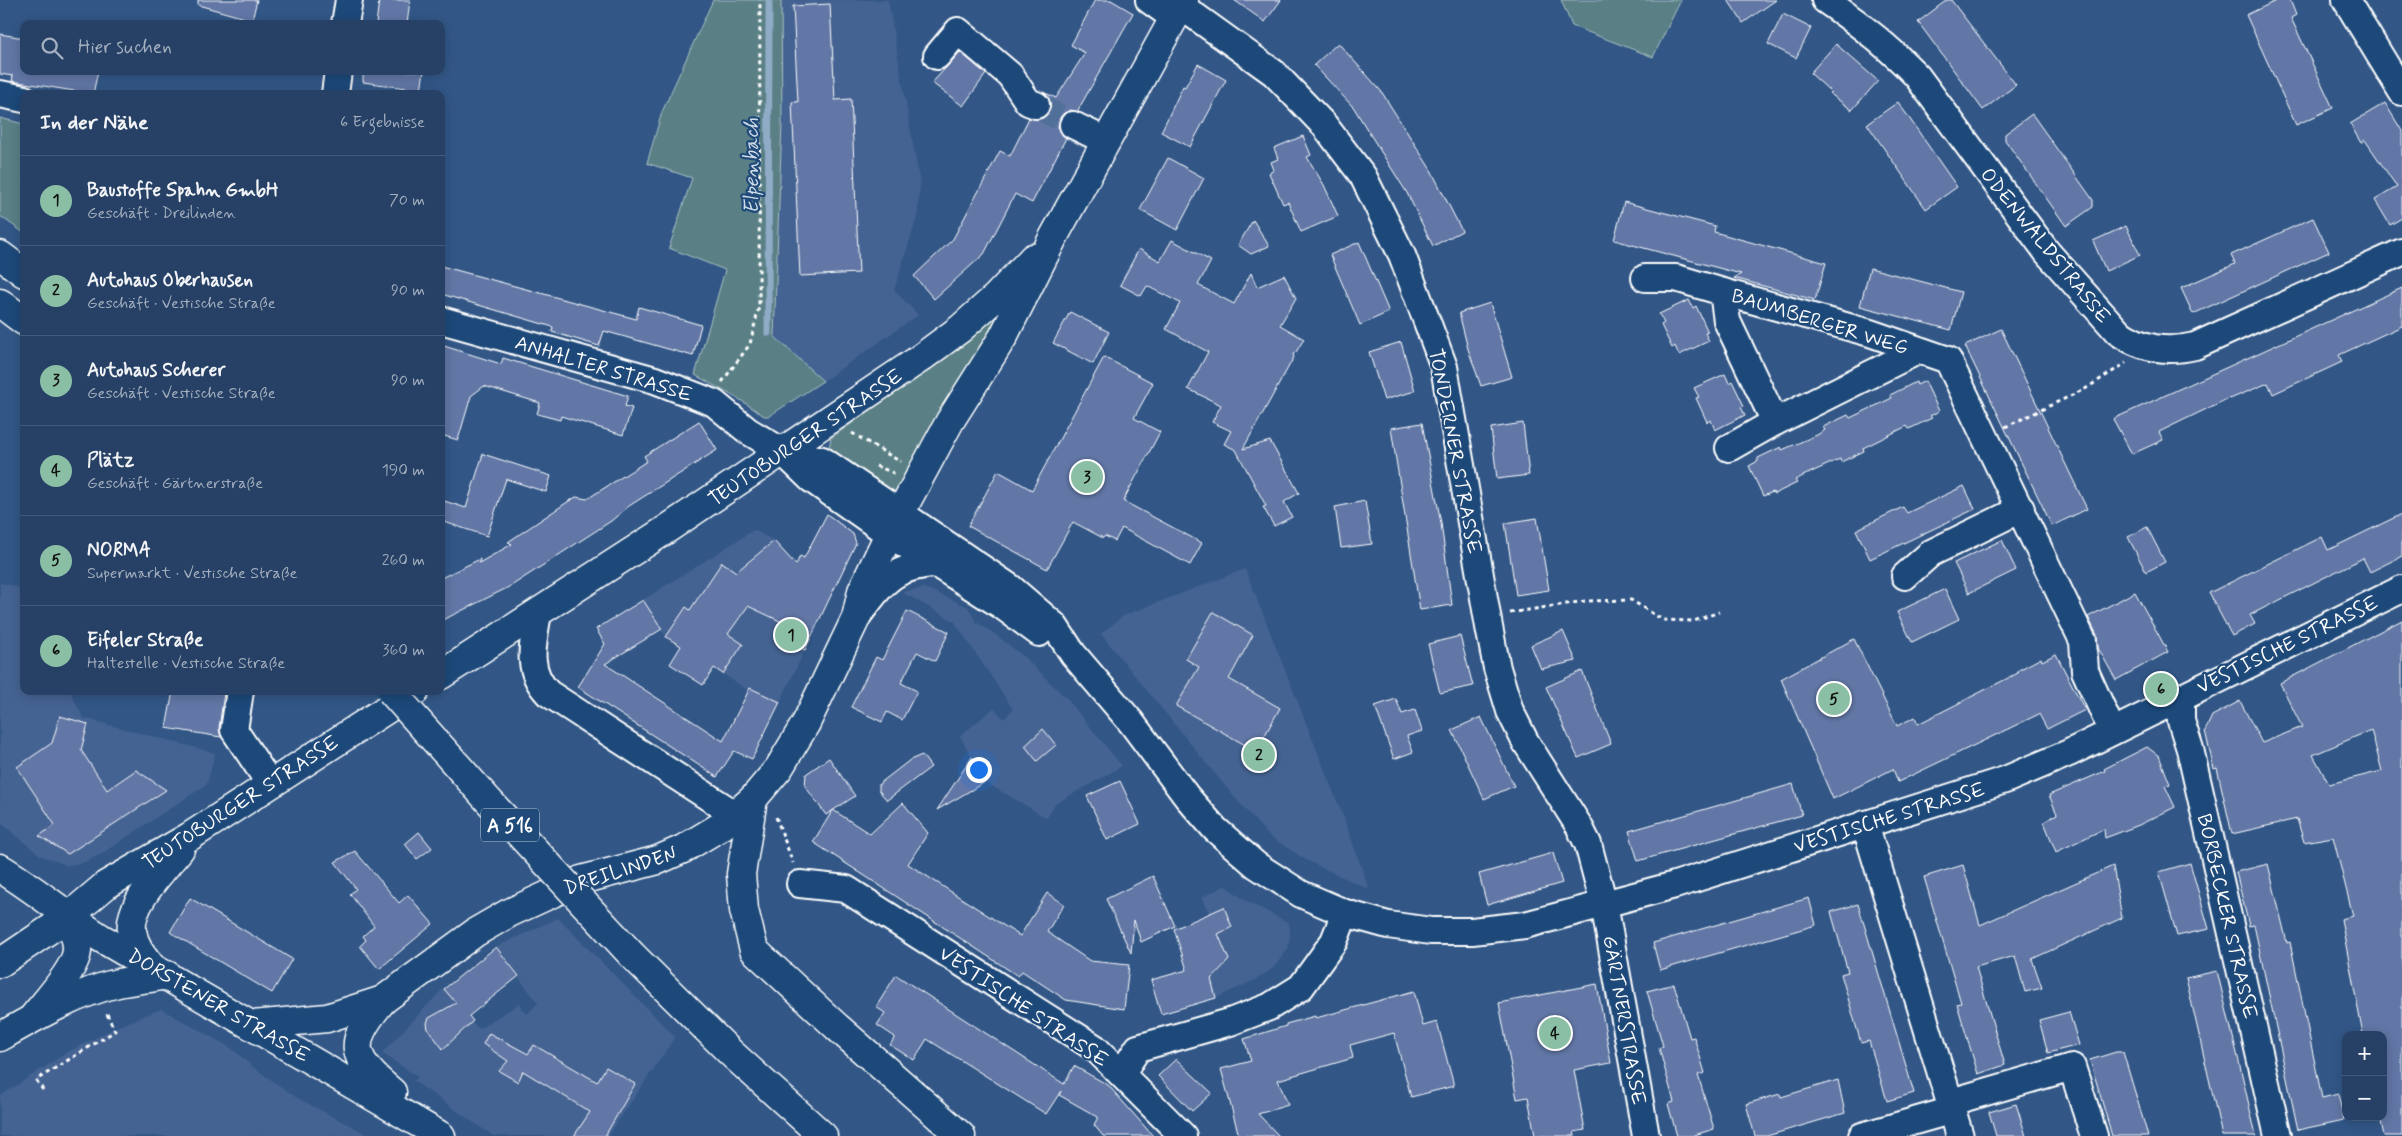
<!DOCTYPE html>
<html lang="de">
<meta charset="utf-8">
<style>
body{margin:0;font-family:Mynerve,sans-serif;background:#2e486b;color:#f1f3f6}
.controls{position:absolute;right:15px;bottom:15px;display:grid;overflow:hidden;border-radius:10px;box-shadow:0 2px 12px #0003}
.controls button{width:45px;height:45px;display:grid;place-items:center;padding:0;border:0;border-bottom:1px solid #425a79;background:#264165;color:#f1f3f6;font:25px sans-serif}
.you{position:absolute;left:978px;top:769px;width:18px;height:18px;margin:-12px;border:4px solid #fff;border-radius:50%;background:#1a73e8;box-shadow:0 0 0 8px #1a73e833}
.badge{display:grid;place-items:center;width:32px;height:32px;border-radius:50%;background:#8abfa5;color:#111;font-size:16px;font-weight:700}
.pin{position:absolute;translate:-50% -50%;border:2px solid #fff;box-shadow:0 1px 5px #0006}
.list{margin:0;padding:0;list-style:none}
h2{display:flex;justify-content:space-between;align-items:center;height:65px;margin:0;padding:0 20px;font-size:21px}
h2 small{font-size:16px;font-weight:400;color:#a4afbf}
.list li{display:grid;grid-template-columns:32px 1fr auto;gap:15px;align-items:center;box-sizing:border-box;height:90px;padding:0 20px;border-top:1px solid #425a79}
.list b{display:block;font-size:19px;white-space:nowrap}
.list p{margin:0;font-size:16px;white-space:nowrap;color:#a4afbf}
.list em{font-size:16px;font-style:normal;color:#a4afbf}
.icon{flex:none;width:28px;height:28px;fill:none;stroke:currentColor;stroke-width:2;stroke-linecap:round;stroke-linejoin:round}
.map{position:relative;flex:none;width:2402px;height:1136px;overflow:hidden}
.search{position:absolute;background:#264165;box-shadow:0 2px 12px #0003;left:20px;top:20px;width:425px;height:55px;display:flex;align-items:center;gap:12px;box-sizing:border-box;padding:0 18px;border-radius:10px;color:#a4afbf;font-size:19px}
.panel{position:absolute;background:#264165;box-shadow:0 2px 12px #0003;left:20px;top:90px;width:425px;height:605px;border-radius:10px}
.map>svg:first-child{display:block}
.built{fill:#446492}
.green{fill:#5a8086;stroke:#acc0c2}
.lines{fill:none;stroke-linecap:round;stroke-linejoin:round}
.stream{stroke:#8fabc6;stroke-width:7}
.building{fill:#6277a6;stroke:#fff;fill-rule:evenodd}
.minor-tunnel{stroke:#517099;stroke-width:26;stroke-dasharray:26 13;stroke-linecap:butt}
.minor-casing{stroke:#fff;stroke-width:30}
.major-casing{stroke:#fff;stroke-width:31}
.highway-casing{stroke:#fff;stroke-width:31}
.path{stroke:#fff;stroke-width:3;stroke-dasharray:4 4;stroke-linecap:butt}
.minor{stroke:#1f4a7a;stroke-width:26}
.major{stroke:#1f4a7a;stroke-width:28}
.highway{stroke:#1f4a7a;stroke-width:28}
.highway-bridge-casing{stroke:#fff;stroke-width:31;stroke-linecap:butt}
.highway-bridge{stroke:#1f4a7a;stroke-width:28}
.labels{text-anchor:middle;stroke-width:4.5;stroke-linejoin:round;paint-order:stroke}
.shield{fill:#1f4a7a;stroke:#bcc9d7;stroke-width:1}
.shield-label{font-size:19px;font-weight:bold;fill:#fff}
.street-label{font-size:20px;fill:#fff;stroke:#1f4a7a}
.water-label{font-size:21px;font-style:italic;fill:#d0dce7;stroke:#1f4a7a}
</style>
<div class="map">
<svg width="2402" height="1136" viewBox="0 0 2402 1136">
<rect width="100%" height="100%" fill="#325787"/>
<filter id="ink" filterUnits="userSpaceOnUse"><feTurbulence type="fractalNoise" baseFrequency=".02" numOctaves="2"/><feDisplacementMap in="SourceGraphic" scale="10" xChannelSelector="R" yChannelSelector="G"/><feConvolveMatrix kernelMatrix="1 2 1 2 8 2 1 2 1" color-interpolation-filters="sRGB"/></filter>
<g filter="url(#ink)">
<g class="built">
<polygon points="781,0 888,0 920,185 917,217 894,290 918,315 823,381 774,336 782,123"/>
<polygon points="754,530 774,541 800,570 817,624 780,702 746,689 714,668 703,685 670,664 681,646 666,637 643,600"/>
<polygon points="1245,569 1344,819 1369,889 1308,861 1269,836 1230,792 1101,634 1123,616"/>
<polygon points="0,583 18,587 24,598 24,691 70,691 83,718 215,753 207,784 101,854 80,864 66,865 40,855 0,822"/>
<polygon points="925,588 968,607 976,622 996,635 1023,656 1067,699 1122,766 1055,804 1047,818 985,782 960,736 994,708 1004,719 1013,709 954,621 902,592"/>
<polygon points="1225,886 1248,902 1289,923 1290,933 1288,949 1274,967 1259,978 1216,998 1211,979 1229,960 1202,897"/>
<polygon points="558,918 675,1037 608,1136 493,1136 414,1081 418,1077 382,1053 444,988 466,1017 479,1029 520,1003 521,1009 527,1014 538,1003 519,978 520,975 496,947"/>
<polygon points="161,1009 231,1048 253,1067 297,1098 370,1136 0,1136 0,1096 68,1052 117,1027"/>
</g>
<g class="green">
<polygon points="713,0 781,0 782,123 774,336 823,381 769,416 764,416 742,401 695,375 725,270 669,248 692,178 647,163 662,112"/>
<polygon points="1561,0 1681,0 1653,57 1572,26"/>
<polygon points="0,118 24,124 24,233 0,216"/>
<polygon points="1006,307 897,494 887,495 828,452 831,438 939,362"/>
</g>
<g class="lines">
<polyline class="stream" points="768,333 769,0"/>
</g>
<g class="building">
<polygon points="198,0 257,0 252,20 198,5"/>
<polygon points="379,0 410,0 407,24 376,24"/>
<polygon points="1095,0 1111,0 1133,13 1078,110 1080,112 1071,110 1064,113 1060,118 1058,127 1066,138 1032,203 1015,194 984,254 934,299 914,276 953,239 1000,151 1010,156 1029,118 1039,120 1046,116 1050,111 1051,102 1043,92 1056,98 1085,53 1071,45"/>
<polygon points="1234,0 1281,0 1265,22"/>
<polygon points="1728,0 1776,0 1743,23"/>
<polygon points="1947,0 1951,0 2016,85 1983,110 1918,22"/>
<polygon points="2278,0 2290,0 2296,15 2291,18 2333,108 2296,125 2246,15"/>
<polygon points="830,4 835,100 851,99 859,273 800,276 792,102 798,102 793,6"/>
<polygon points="1783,14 1811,28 1796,58 1768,44"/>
<polygon points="0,34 24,38 24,71 98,71 93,94 12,81 13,76 0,74"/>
<polygon points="1338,43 1381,91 1431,170 1462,231 1433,246 1407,193 1368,131 1354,108 1314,65"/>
<polygon points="1836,44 1878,81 1852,110 1829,93 1831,92 1810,73"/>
<polygon points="960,52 986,74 963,106 932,83"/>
<polygon points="1198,64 1226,80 1190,147 1161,132 1183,86 1185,87"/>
<polygon points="363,71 424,71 421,90 363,82"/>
<polygon points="1898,102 1957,187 1926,209 1867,124"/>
<polygon points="2385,103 2402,131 2402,218 2390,225 2375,200 2397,187 2365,140 2361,143 2350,124"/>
<polygon points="2032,114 2093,200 2093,207 2066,226 2005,140 2005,134"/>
<polygon points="1303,136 1311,155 1307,157 1324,185 1338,216 1301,232 1288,202 1283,204 1269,173 1274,170 1271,162 1278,159 1274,148"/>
<polygon points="1168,158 1204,178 1177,230 1140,210"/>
<polygon points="1624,202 1715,226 1714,232 1826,263 1815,300 1734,278 1741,274 1726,270 1614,240"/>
<polygon points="2313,218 2329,252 2193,314 2181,288 2235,264 2231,255"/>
<polygon points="1253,220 1269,246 1251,254 1238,245"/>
<polygon points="2126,226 2140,255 2106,271 2093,241"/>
<polygon points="1172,240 1211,261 1198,285 1234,304 1251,273 1257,287 1284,275 1296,298 1280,325 1304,339 1296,352 1293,354 1294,357 1243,449 1270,441 1299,493 1284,502 1292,517 1274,526 1263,507 1266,506 1236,450 1224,444 1231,431 1212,422 1221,405 1188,389 1208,352 1166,329 1180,303 1147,286 1141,296 1120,285 1139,249 1160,261"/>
<polygon points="1359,242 1389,312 1360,325 1330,255"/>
<polygon points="441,266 636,319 639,307 701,325 693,356 604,331 599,346 552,332 553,327 441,294"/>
<polygon points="1870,268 1961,292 1951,330 1860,306"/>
<polygon points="2402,288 2402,326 2339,355 2342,362 2273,394 2268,383 2230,399 2229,398 2159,432 2163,440 2132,454 2113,419"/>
<polygon points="1689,300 1693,308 1696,306 1708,332 1705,333 1709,341 1679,355 1675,346 1672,348 1661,325 1664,323 1659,314"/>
<polygon points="1490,303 1512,377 1481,386 1468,349 1459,313"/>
<polygon points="1070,312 1109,332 1093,364 1053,343"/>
<polygon points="2001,329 2087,509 2052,526 1965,346"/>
<polygon points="1401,342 1415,391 1384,400 1369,352"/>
<polygon points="441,345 501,364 503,358 628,396 625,406 632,408 623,435 561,416 560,420 537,414 540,403 484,386 471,396 458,440 441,435"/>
<polygon points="1104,357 1153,383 1134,418 1160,432 1123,501 1202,543 1190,565 1122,528 1115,541 1105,536 1103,538 1073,522 1047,569 968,526 998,471 1032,490"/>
<polygon points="1725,374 1729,383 1732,381 1744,406 1741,407 1745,415 1715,430 1711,420 1707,422 1696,398 1699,397 1694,388"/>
<polygon points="1925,381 1939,411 1930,416 1932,418 1909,429 1907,426 1863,448 1864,451 1841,462 1840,459 1805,475 1795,480 1797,483 1774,494 1773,492 1763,496 1749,466 1758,461 1758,458 1781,447 1782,450 1817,435 1825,430 1823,427 1848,415 1850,418 1892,398 1890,395 1916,382 1917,385"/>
<polygon points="699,421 717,450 629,506 611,521 511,586 441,621 441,578 480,559 479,563 512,544 508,542 569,501 576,497 587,499 647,461 644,456"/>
<polygon points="1422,423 1441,523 1452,605 1420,610 1391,428"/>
<polygon points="1523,423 1529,475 1497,479 1491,428"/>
<polygon points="483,454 551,476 546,492 506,479 487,536 441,521 441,500 466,508"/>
<polygon points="1964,486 1975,509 1870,559 1856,530 1903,507 1907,513"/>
<polygon points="1365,501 1372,544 1341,548 1335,507"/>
<polygon points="827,514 853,534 856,543 805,650 775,636 782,622 748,606 728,634 743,644 723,674 714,668 703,685 670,664 681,646 666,637 686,607 690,610 722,562 736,572 774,541 796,565 800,556 804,558"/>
<polygon points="2402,514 2402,556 2370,572 2363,558 2250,615 2255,624 2232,636 2209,593 2322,537 2328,550"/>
<polygon points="1537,518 1549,590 1516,595 1505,523"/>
<polygon points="2147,527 2165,562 2146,572 2128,537"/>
<polygon points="2002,540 2016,570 1969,593 1954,563"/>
<polygon points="1945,589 1959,619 1912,642 1897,612"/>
<polygon points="2135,592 2168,652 2116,680 2098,648 2097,635 2088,617"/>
<polygon points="643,600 662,629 605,664 723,741 750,688 780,702 752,759 734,751 717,777 578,687 605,644 596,629"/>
<polygon points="907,611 949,632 935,661 917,652 901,683 917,691 902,720 887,712 882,722 851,707 876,657 882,660"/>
<polygon points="1213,612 1253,635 1229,679 1280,708 1256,751 1176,706 1199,667 1186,659"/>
<path d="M 2402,620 L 2402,1136 L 2384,1136 L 2380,1117 L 2383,1117 L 2383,1035 L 2363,1035 L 2341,919 L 2353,916 L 2333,837 L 2304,842 L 2297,819 L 2232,834 L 2217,768 L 2214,769 L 2205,731 L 2212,716 L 2240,701 L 2262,743 L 2302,727 L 2280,683 ZM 2371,730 L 2382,771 L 2329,784 L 2313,755 Z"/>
<polygon points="1563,631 1576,661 1541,669 1531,645"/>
<polygon points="1460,636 1473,686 1440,693 1428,644"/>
<polygon points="1854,639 1897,726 1915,717 1918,724 2018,673 2017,671 2041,658 2042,661 2056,654 2085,710 2047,729 2039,714 1898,782 1893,769 1833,799 1781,679"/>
<polygon points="1582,671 1611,744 1578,758 1546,687"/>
<polygon points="173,691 224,693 219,728 221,737 166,728"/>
<polygon points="1396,699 1402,714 1415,710 1422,731 1407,736 1413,752 1394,759 1375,706"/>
<polygon points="60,716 88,724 81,750 107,790 136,770 166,790 68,854 39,836 55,825 17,767 52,743"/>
<polygon points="1481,717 1514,786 1484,799 1452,730"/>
<polygon points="1043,729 1056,745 1037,761 1025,746"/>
<polygon points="2147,747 2159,756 2170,784 2165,786 2175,807 2139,825 2105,838 2104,829 2056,852 2044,822 2057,814 2049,795 2105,771 2104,769"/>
<polygon points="922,755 931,767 887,800 879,791 879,784 910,760"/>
<polygon points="972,757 985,782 937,810"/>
<polygon points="829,758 855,796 826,815 805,786 806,774"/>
<polygon points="1120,781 1140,824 1107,840 1087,796"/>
<polygon points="1793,784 1802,815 1638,861 1629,831"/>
<polygon points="903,803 928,833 908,864 1020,936 1047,893 1064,904 1047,932 1090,961 1129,965 1124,1009 1066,1000 1022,971 1018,976 813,842 833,810 870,834"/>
<polygon points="419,832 432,848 417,859 405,844"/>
<polygon points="355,851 399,903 408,895 433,924 379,969 360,946 366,940 363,936 374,926 350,894 356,889 335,862"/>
<polygon points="1553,853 1562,883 1487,905 1479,874"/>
<polygon points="2190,863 2209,929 2177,936 2159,872"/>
<polygon points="2268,864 2287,943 2290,942 2322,1098 2338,1094 2344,1120 2298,1130 2254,925 2249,926 2236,872"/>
<polygon points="1963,865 1980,925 2113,866 2122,918 2032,959 2042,988 2025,992 2015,956 1976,967 2005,1065 1978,1074 1957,1004 1961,1003 1924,877"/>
<polygon points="1153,876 1175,926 1141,942 1134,920 1131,953 1106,899"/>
<polygon points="190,898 292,959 272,993 170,932"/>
<polygon points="1809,898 1816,925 1660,970 1653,943"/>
<polygon points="1858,904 1914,1093 1887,1101 1869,1041 1861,1043 1852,1012 1841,974 1848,972 1831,912"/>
<polygon points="1224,907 1232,927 1218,934 1229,960 1211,979 1216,998 1161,1014 1151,980 1187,970 1174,929"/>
<polygon points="496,947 519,976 469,1016 473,1021 443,1049 428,1029 427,1023 429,1018 456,1003 444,989"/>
<polygon points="2217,971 2240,1066 2256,1136 2222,1136 2186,978"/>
<polygon points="896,975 1064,1084 1074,1066 1108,1085 1153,1136 1103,1136 1094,1125 1098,1117 1059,1095 1061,1091 1046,1114 927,1039 914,1060 890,1045 895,1037 877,1025 885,1013 876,1007"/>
<polygon points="1597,984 1611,1063 1574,1070 1585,1130 1574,1132 1575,1136 1535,1136 1528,1097 1517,1099 1499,1003"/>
<polygon points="1674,984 1690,1038 1694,1037 1705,1073 1698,1075 1714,1129 1691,1136 1677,1136 1668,1104 1674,1102 1659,1048 1663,1046 1647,991"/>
<polygon points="1414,991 1423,1026 1437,1022 1454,1086 1411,1097 1394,1033 1350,1045 1353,1058 1278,1080 1288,1105 1258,1114 1279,1136 1239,1136 1221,1069 1251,1061 1244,1039 1286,1026 1286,1024 1315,1016 1316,1018"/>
<polygon points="2069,1012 2079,1045 2048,1053 2039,1020"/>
<polygon points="489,1033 528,1054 534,1045 597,1082 606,1067 635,1084 605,1136 574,1136 590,1112 523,1071 518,1082 499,1071 508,1061 483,1044"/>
<polygon points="2116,1052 2123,1052 2148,1136 2112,1136 2090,1060"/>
<polygon points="1176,1059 1212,1093 1192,1111 1158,1076"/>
<polygon points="1838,1080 1845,1113 1767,1136 1755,1136 1746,1104 1780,1094 1781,1097"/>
<polygon points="2016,1104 2026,1136 1996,1136 1989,1112"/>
</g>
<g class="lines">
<polyline class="minor-tunnel" points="1036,105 1073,125"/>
<g class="minor-casing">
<g id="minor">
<polyline points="1149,0 1174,18"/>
<path d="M 1825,0 C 1859,23 1889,47 1917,76 L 2047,252 L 2118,332 C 2142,349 2166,353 2195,346 L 2402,252"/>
<polyline points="2346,0 2402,92"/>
<polyline points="1181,6 1274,73 1325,126 1363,176 1402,255 1444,367 1489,627 1497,668 1510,711 1525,741 1579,826 1588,844 1604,904 1646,1136"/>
<polyline points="345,24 349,0"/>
<polyline points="937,56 958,31 1010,75 1028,102 1036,105"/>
<polyline points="0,94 24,99"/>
<polyline points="335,94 338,71"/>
<polyline points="1073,125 1106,141"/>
<polyline points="1645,278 1676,278 1723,292"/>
<polyline points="441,320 655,380 714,403 748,431 783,452 811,479 889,534 1001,605 1039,633"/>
<polyline points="1917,351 1775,422 1727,321 1723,292 1870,333 1948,360 2083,641 2085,671 2112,731"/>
<polyline points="1729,448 1775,422"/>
<polyline points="783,452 822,460 1011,588 1054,625 1073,654 1131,722 1187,797 1215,829 1256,865 1301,894 1345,913 1388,925 1431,931 1472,931 1525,925 1604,904 1675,885 2005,780 2069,753 2402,589"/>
<polyline points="1905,576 1931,553 2021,509"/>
<path d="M 538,613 C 533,643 525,669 548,693 L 736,815"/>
<path d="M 856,618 C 882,584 892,565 938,564"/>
<polyline points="240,691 234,730 270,784"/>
<polyline points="2181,696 2181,721 2190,749 2278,1136"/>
<polyline points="1865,824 1960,1136"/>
<polyline points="800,884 846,889 1095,1048 1183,1136"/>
<polyline points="1122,1073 1138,1048 1230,1022 1269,1007 1301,987 1334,941 1345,913"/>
<polyline points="1951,1102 2072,1067 2094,1136"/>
<polyline points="1862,1136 1953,1110"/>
</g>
</g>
<g class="major-casing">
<g id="major">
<polyline points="441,675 661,533 918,360 960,329 997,296 1033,258"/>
<path d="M 0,868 C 35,889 66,916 101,938 L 441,1136"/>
<polyline points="0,963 68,917 106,885 189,837 415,691"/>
<path d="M 150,965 C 142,955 134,945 132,931 C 128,904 164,869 180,849"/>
<path d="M 383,1000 C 347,1042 349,1057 392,1092"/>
<path d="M 34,1016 C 46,1001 75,970 77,951 C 78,939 72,928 68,917"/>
<polyline points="253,1025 327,1018 383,1000 476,932 509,913 581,880 658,860 683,849 723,825 753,799 779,768 806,723 856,618 862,591 889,534 950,421 1003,337 1053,238 1184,0"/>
<path d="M 0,1037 C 35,1017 78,992 118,983 C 134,980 151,978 167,975"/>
</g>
</g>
<g class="highway-casing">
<g id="highway">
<polyline points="0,255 24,273"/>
<polyline points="0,303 24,321"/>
<polyline points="753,799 741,874 744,910 754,950 837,1027 961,1136"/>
<polyline points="632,955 731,1053 823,1136"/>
</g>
</g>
<g class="path">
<polyline points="722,382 750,344 759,307 760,0"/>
<polyline points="2005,427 2085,389 2126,363"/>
<polyline points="852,433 901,462"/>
<polyline points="876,466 894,473"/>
<polyline points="1510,613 1585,601 1631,600 1663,620 1694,621 1719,612"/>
<polyline points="776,817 793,863"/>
<polyline points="43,1090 36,1080 115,1031 106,1012"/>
</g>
<use href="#minor" class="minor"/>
<use href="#major" class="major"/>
<use href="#highway" class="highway"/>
<g class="highway-bridge-casing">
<polyline id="highway-bridge" points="391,691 487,799 632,955"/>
</g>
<use href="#highway-bridge" class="highway-bridge"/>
</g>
</g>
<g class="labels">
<rect class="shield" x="481" y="808.5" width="58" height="33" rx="4"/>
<g class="shield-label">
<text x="510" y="832">A 516</text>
</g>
<g class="street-label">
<text transform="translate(2046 245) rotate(51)" y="7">ODENWALDSTRASSE</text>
<text transform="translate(1820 321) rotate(17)" y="7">BAUMBERGER WEG</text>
<text transform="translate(604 368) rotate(17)" y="7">ANHALTER STRASSE</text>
<text transform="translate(805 437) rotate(-34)" y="7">TEUTOBURGER STRASSE</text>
<text transform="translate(1456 451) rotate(79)" y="7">TONDERNER STRASSE</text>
<text transform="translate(2287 644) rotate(-26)" y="7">VESTISCHE STRASSE</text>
<text transform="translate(240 802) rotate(-33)" y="7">TEUTOBURGER STRASSE</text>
<text transform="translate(1889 817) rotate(-17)" y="7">VESTISCHE STRASSE</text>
<text transform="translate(620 870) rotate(-18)" y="7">DREILINDEN</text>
<text transform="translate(2228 916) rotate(77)" y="7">BORBECKER STRASSE</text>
<text transform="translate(219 1005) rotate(30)" y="7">DORSTENER STRASSE</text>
<text transform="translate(1024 1006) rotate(34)" y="7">VESTISCHE STRASSE</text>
<text transform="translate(1625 1020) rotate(80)" y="7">GÄRTNERSTRASSE</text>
</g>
<g class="water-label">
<text transform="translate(751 166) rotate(-90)" y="7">Elpenbach</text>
</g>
</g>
</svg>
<div class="controls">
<button>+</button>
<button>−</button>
</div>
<div class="you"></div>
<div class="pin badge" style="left:791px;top:635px">1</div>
<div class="pin badge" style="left:1259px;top:755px">2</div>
<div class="pin badge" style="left:1087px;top:477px">3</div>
<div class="pin badge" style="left:1555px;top:1033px">4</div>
<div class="pin badge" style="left:1834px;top:699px">5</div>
<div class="pin badge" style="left:2161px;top:689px">6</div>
<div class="search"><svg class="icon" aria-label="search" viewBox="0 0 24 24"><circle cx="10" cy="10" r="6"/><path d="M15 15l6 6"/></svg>Hier suchen</div>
<section class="panel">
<h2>In der Nähe<small>6 Ergebnisse</small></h2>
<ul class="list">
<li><span class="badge">1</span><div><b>Baustoffe Spahn GmbH</b><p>Geschäft · Dreilinden</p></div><em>70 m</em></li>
<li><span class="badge">2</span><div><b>Autohaus Oberhausen</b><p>Geschäft · Vestische Straße</p></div><em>90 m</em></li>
<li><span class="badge">3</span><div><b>Autohaus Scherer</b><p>Geschäft · Vestische Straße</p></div><em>90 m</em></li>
<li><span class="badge">4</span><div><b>Plätz</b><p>Geschäft · Gärtnerstraße</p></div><em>190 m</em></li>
<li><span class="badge">5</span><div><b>NORMA</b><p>Supermarkt · Vestische Straße</p></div><em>260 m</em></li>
<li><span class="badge">6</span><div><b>Eifeler Straße</b><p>Haltestelle · Vestische Straße</p></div><em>360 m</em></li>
</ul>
</section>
</div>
